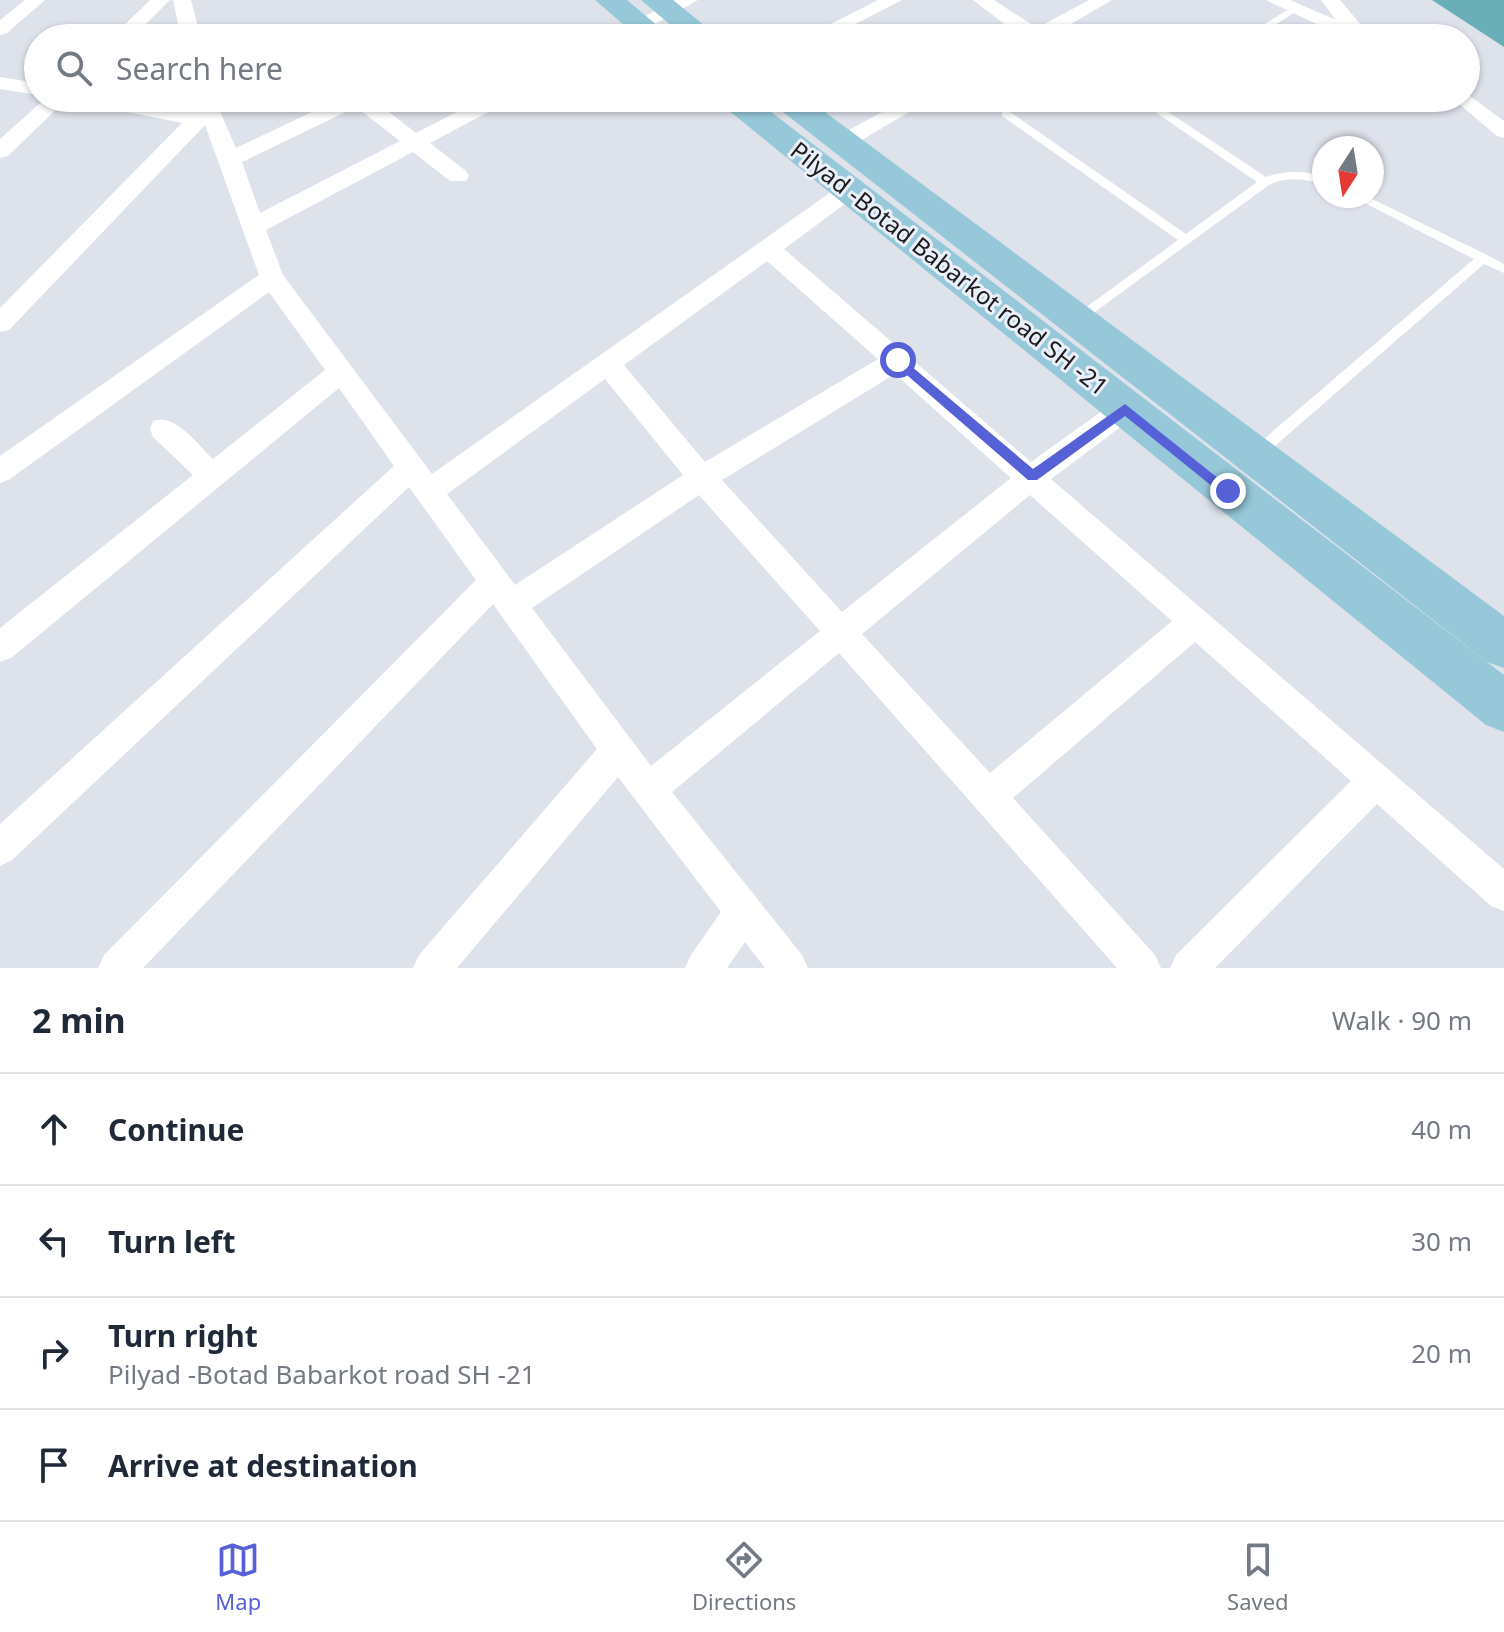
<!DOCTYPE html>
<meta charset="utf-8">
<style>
body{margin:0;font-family:"Noto Sans",sans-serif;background:#f2f2f3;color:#1f2937}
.compass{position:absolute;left:1312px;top:136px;width:72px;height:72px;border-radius:50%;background:#fff;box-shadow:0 2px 6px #0004;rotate:192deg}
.stop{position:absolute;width:24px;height:24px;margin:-18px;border:6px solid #5660d7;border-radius:50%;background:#fff}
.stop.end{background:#5660d7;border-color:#fff;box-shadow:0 2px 8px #0008}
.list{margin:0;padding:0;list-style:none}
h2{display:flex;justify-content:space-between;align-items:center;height:104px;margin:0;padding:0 32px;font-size:34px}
h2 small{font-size:26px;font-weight:400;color:#747a83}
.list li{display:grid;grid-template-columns:52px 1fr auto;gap:24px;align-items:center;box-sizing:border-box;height:112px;padding:0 32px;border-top:2px solid #e0e1e3}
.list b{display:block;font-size:30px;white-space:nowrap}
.list p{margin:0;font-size:26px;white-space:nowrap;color:#747a83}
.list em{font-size:26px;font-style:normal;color:#747a83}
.icon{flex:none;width:44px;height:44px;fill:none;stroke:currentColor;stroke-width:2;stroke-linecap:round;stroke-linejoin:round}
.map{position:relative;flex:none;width:1504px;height:968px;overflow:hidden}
.search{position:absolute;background:#fff;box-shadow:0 2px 6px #0004;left:24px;right:24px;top:24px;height:88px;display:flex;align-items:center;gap:20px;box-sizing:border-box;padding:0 28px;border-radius:44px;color:#747a83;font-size:30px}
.sheet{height:552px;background:#fff}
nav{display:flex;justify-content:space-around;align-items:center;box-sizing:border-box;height:112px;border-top:2px solid #e0e1e3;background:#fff;font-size:22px;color:#747a83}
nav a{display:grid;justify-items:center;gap:4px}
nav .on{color:#5660d7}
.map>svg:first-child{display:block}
.water{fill:#6aafb8}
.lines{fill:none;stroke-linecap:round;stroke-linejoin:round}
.service{fill:#fff;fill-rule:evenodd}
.minor{fill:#fff;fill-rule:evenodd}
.primary{fill:#96c8d9;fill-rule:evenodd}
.route{fill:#5660d7}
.labels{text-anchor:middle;stroke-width:6;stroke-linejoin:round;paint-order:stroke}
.street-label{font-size:24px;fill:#1a1b1e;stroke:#ebeff8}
</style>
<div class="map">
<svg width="1504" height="968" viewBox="0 0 1504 968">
<rect width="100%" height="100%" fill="#dee2eb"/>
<polygon class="water" points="1432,0 1504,0 1504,47"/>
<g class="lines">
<g class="service">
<polygon points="1291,8 1299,10 1253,38 1241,38"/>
<path d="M 1135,98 L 1147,98 L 1266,177 C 1286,170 1303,171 1324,176 L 1324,184 C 1304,179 1288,176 1269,185 L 1077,325 L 1073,323 L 1071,320 L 1073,317 L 1178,240 L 1002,116 L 1002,112 L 1010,112 L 1186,234 L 1257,182 Z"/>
<polygon points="1351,196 1366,196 1487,255 1504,264 1504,273 1484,264 1261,458 1251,458 1249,454 1251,450 1474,259"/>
</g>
<g class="minor">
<polygon points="25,0 45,0 7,33 0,35 0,20"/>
<polygon points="150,0 170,0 132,38 111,38"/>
<polygon points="173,0 191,0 201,38 181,38"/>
<polygon points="675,0 698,0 630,38 605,38"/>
<polygon points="878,0 902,0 828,38 803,38"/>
<polygon points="973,0 994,0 1037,28 1089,0 1112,0 1047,38 1023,38"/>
<polygon points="1266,0 1290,0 1336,20 1321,0 1340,0 1372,38 1346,38"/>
<polygon points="0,77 38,83 38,95 0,89"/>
<polygon points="1466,93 1504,121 1504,138 1497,136 1452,98 1466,98"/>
<polygon points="46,98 68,98 8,156 0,158 0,139"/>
<path d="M 78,98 L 120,98 L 193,112 L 198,107 L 194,98 L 214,98 L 236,148 L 341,98 L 371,98 L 416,133 L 484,98 L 510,98 L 507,102 L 430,143 L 466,171 L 469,176 L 466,181 L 450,181 L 413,152 L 266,230 L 283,275 L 432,474 L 841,185 L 857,185 L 860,190 L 857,195 L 784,249 L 1031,462 L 1116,401 L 1125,398 L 1134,401 L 1138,409 L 1134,417 L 1051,479 L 1504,869 L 1504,911 L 1491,906 L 1377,804 L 1215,968 L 1170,968 L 1176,955 L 1351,781 L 1195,642 L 1013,798 L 1155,955 L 1161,968 L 1117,968 L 839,653 L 672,792 L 802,955 L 808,968 L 765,968 L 745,942 L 727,968 L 685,968 L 691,955 L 721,912 L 618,777 L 457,968 L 413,968 L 419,955 L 597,749 L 493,604 L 143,968 L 98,968 L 104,955 L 476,580 L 409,487 L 12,860 L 0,866 L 0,824 L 394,466 L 339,388 L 11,658 L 0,662 L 0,628 L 193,475 L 153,437 L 150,429 L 153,421 C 176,413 197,444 213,459 L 325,370 L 269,292 L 10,479 L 0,483 L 0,456 L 259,275 L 205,125 L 9,330 L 0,332 L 0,308 L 182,123 L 88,104 ZM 356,107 L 400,141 L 260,213 L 242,162 ZM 767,261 L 878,359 L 705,462 L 624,365 ZM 895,374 L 1011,478 L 842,612 L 722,480 ZM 605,379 L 683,475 L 515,585 L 447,494 ZM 699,495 L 820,631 L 651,766 L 532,608 ZM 1030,495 L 1172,621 L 990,773 L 862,634 Z"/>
<polygon points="908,98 933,98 850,147 836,147 832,142 836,137"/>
</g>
<g class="primary">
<polygon points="595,0 627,0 672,38 639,38"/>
<polygon points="641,0 673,0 720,38 686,38"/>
<polygon points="717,98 753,98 1504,675 1504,732 1486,725 722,105"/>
<polygon points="769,98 806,98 1504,616 1504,668 1487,662 774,105"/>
</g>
</g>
<polygon class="route" points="898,355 1033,469 1125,404 1234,491 1232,495 1223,495 1125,416 1037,480 1028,480 893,363 892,360"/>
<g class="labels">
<g class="street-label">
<text transform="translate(949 269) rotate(38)" y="8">Pilyad -Botad Babarkot road SH -21</text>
</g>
</g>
</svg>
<svg class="compass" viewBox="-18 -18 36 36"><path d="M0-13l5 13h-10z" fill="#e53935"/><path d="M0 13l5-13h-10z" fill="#747a83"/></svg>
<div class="stop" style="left:898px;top:360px"></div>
<div class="stop end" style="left:1228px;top:491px"></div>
<div class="search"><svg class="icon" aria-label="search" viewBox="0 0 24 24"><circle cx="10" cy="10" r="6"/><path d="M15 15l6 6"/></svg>Search here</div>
</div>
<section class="sheet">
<h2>2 min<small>Walk · 90 m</small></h2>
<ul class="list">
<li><svg class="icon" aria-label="ahead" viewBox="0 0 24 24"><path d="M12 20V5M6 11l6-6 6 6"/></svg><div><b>Continue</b></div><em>40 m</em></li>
<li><svg class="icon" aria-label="left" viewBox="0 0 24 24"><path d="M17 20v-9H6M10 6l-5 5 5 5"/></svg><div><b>Turn left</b></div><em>30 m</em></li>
<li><svg class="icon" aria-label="right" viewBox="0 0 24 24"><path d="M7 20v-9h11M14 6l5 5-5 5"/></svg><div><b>Turn right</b><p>Pilyad -Botad Babarkot road SH -21</p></div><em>20 m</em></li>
<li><svg class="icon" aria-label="arrive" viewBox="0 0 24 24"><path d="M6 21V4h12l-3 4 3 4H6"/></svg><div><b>Arrive at destination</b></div></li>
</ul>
</section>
<nav>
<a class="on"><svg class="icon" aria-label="map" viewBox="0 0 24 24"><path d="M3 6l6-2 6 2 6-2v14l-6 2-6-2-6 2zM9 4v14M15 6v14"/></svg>Map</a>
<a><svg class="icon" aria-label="directions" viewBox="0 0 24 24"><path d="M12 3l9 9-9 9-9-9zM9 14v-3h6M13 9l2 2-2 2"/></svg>Directions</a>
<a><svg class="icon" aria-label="saved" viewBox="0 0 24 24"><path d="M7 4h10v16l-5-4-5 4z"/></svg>Saved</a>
</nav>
